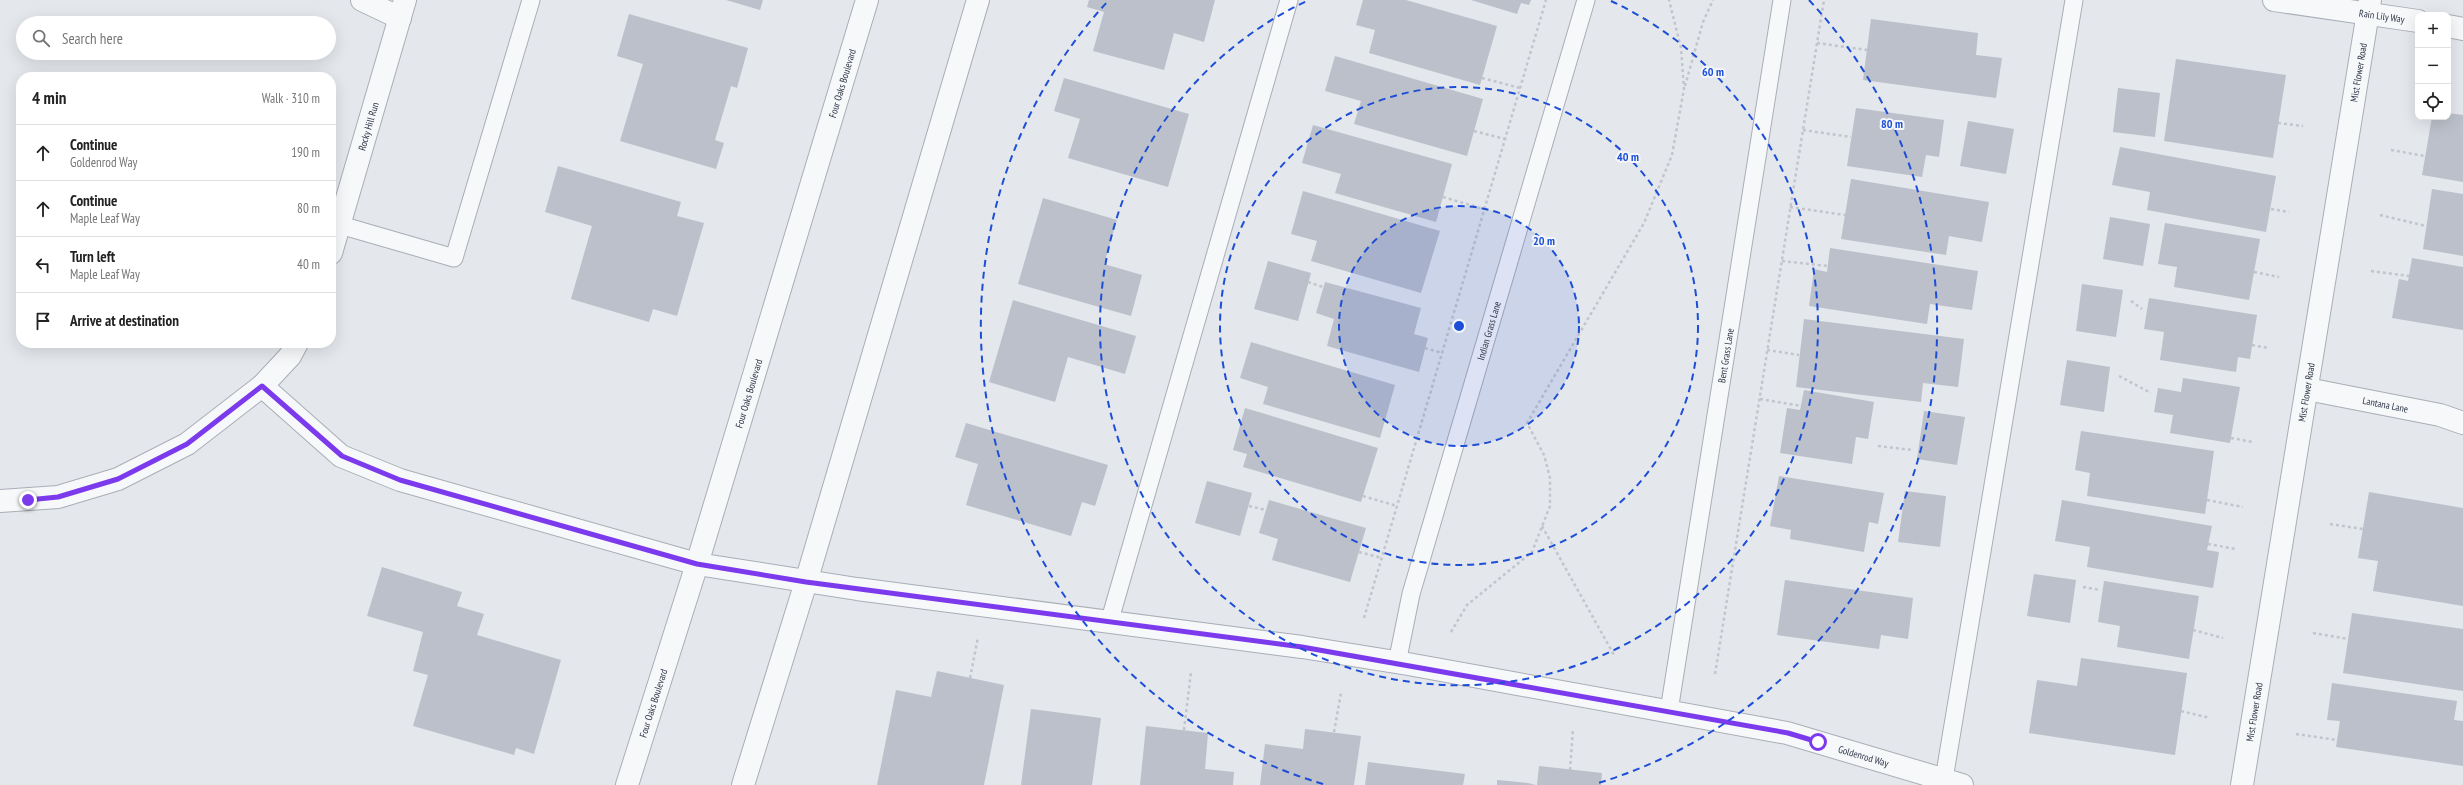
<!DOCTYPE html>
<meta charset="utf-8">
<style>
body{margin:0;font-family:"PT Sans Narrow",sans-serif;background:#f2f2f2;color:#222}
.controls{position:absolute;right:12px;top:12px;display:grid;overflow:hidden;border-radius:8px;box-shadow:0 4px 16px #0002}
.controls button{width:36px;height:36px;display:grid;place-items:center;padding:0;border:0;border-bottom:1px solid #e0e0e0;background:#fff;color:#222;font:20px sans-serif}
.stop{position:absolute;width:12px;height:12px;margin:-9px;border:3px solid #7c3aed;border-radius:50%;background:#fff}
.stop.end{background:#7c3aed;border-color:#fff;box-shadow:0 1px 4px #0008}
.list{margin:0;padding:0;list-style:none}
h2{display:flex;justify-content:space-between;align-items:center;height:52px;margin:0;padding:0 16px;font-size:17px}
h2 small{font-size:13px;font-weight:400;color:#767676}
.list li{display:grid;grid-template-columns:26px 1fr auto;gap:12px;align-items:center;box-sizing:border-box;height:56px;padding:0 16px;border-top:1px solid #e0e0e0}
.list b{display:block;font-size:15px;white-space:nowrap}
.list p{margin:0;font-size:13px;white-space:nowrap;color:#767676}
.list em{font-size:13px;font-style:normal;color:#767676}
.icon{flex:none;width:22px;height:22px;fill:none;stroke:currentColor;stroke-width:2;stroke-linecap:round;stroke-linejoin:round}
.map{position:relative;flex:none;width:2463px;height:785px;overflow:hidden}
.search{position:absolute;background:#fff;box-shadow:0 4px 16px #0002;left:16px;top:16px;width:320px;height:44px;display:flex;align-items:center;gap:10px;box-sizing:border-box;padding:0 14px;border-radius:22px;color:#767676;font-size:15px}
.panel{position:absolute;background:#fff;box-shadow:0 4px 16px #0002;left:16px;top:72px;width:320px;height:276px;border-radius:16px}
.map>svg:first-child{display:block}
.building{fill:#bbc0ca}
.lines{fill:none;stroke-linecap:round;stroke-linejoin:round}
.service-casing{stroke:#a9aeb7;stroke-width:19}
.minor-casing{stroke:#a9aeb7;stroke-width:24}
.tertiary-casing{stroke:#a9aeb7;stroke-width:24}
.path{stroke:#c2c5cb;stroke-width:2.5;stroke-dasharray:3 3;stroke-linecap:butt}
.service{stroke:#f7f8fa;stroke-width:17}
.minor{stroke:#f7f8fa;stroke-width:22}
.tertiary{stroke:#f7f8fa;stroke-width:22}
.route{stroke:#7c3aed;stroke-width:5}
.ring{fill:none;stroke:#1d4ed8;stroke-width:2;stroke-dasharray:7 5}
.labels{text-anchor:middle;stroke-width:4;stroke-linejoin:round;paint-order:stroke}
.street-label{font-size:10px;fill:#2b3445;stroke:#f4f6f9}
.centre{fill:#1d4ed8;stroke:#f4f6f9;stroke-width:2}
.ring-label{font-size:12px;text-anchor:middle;font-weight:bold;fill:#1d4ed8;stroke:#f4f6f9;stroke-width:4;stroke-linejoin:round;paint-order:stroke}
</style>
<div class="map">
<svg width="2463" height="785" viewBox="0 0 2463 785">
<rect width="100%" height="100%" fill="#e4e7ec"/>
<g class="building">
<polygon points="726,0 763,0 760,10"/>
<polygon points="1089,0 1215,0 1204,42 1174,33 1164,70 1093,51 1104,12 1087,7"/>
<polygon points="1363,0 1406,0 1497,26 1480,85 1369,53 1375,30 1356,25"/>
<polygon points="1471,0 1531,0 1529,5 1521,3 1517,14"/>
<polygon points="629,14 748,48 737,88 731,86 715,140 724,143 716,169 620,141 643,64 617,56"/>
<polygon points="1871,19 1978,33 1976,55 2002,58 1996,98 1863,80"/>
<polygon points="1335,56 1483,99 1467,156 1354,124 1361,101 1325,91"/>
<polygon points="2176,59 2286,75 2273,158 2164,141"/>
<polygon points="1064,78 1189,114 1168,187 1068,158 1080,119 1054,111"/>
<polygon points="2118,88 2160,93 2155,137 2113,132"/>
<polygon points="1856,108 1944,120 1939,157 1926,155 1922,177 1847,166"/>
<polygon points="2448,113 2463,115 2463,182 2422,175 2432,117 2448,117"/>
<polygon points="1968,121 2014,129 2006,174 1960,166"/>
<polygon points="1313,125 1452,164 1436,222 1335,193 1341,174 1302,163"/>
<polygon points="2120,147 2276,176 2266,232 2147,210 2150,192 2112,185"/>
<polygon points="558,166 681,202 677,216 704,223 677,316 653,309 649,322 571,299 592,226 545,212"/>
<polygon points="1851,179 1989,202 1982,242 1949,236 1946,255 1841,239"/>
<polygon points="2432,189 2463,194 2463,256 2423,249"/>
<polygon points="1303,191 1440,231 1421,293 1311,261 1317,241 1291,234"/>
<polygon points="1043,198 1117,220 1104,264 1142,275 1131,316 1018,284"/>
<polygon points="2110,217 2150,224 2143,266 2103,259"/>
<polygon points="2165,223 2260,239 2249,300 2174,287 2177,267 2158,264"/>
<polygon points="1830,248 1978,271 1972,310 1930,304 1927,324 1809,306 1814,269 1827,272"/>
<polygon points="2412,258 2463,267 2463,330 2392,318 2399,279 2408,281"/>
<polygon points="1268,261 1311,273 1298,321 1254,309"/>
<polygon points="1325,282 1421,308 1414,334 1428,338 1419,372 1327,346 1334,319 1316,313"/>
<polygon points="2082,284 2123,290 2116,337 2076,331"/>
<polygon points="2149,298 2257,315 2250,359 2238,357 2236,372 2160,360 2164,332 2144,329"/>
<polygon points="1013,300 1136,336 1125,374 1068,357 1055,402 989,382"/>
<polygon points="1804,319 1964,339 1958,387 1923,383 1921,402 1796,387"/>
<polygon points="1251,342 1395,385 1380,438 1263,404 1268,387 1240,378"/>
<polygon points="2067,360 2110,367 2104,412 2060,405"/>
<polygon points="2183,378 2240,387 2230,443 2170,433 2173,415 2154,412 2158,388 2181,392"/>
<polygon points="1804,390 1874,402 1868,439 1856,437 1852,464 1780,453 1787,408 1800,410"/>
<polygon points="1245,408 1378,448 1361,502 1243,467 1247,454 1233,450"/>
<polygon points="1924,411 1965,417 1957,465 1917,459"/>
<polygon points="966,423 1108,465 1095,506 1082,502 1071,536 966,505 978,464 955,457"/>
<polygon points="2081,431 2214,451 2205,514 2087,496 2090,473 2075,470"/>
<polygon points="1779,476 1884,493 1878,524 1869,522 1864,552 1790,539 1791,530 1770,526"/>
<polygon points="1207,481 1252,493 1240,536 1195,523"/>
<polygon points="1905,491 1946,496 1940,547 1898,542"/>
<polygon points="2369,492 2463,508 2463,606 2373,591 2378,561 2358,558"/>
<polygon points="1269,500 1366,528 1350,582 1272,560 1278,539 1259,533"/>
<polygon points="2062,500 2212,526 2207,550 2219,552 2213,588 2087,567 2090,547 2055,541"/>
<polygon points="382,567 462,592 457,606 484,614 477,635 561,660 534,754 516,748 514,755 413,726 428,675 413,671 423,632 367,616"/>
<polygon points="2034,574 2076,580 2070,623 2027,616"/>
<polygon points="1785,580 1913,598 1908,639 1881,635 1879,649 1777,635"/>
<polygon points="2104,581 2199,596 2189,659 2117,647 2120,626 2098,622"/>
<polygon points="2352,613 2463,629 2463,691 2343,673"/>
<polygon points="2081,658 2187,673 2175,755 2029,733 2037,680 2077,686"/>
<polygon points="937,671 1004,685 984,785 877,785 896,690 931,697"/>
<polygon points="2332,683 2457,701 2454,720 2463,721 2463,766 2336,747 2340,721 2327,720"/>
<polygon points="1031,709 1101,718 1092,785 1021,785"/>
<polygon points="1146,726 1208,733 1205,769 1234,772 1233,785 1140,785"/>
<polygon points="1305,729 1361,736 1354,785 1260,785 1265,744 1303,749"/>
<polygon points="1368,762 1465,774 1463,785 1365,785"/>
<polygon points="1539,766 1602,773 1601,785 1537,785"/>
<polygon points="1497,780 1528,783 1536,785 1497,785"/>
</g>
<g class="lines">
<g class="service-casing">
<g id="service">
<polyline points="340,225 454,258 531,0"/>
<polyline points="1109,623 1289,0"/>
<path id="s1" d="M 1397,663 L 1411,594 L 1586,0"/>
<path id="s2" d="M 1669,711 L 1782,0"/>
<polyline points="1944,779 2074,0"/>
</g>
</g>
<g class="minor-casing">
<g id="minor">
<polyline points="362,0 400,18"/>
<path id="s3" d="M 2274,0 L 2418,21"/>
<polyline points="2448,26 2463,29"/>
<path id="s4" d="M 331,253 L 405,0"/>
<path id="s5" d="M 262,386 L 341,456 L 400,480 L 697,564 L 857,589 L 1302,647 L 1408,664 L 1787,733 L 1962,785"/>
<path id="s6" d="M 2307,389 L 2440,415 L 2463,423"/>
<polyline points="0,501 58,497 118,479 187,444 262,386 290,356 297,343"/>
<path id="s7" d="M 2242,785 L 2370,0"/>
</g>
</g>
<g class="tertiary-casing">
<g id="tertiary">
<path id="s8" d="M 627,785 L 697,564 L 867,0"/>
<polyline points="743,785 806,582 978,0"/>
</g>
</g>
<g class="path">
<polyline points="1817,43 1867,50"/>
<polyline points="1482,78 1520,88"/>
<polyline points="1685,86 1703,22 1713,0"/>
<polyline points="2278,123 2303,126"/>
<polyline points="1803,130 1851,137"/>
<polyline points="1474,131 1505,139"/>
<polyline points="2391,150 2425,156"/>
<polyline points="1443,197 1484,209"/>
<polyline points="1790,207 1845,215"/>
<polyline points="2271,209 2289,212"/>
<polyline points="2380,215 2426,226"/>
<polyline points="1782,261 1828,266"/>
<polyline points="2371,271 2409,276"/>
<polyline points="2254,272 2279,277"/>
<polyline points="1308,282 1323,287"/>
<polyline points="2131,301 2142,309"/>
<polyline points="2252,345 2268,348"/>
<polyline points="1425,348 1442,353"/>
<polyline points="1767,350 1799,355"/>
<polyline points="2119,376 2151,393"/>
<polyline points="1760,399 1801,406"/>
<polyline points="2231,438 2253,442"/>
<polyline points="1878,446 1912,450"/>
<polyline points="1363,496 1397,506"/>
<polyline points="2207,500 2243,507"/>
<polyline points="1249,506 1266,510"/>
<polyline points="2330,524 2363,529"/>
<polyline points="1542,526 1614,655"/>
<polyline points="2208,544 2236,549"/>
<polyline points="1359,552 1382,558"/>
<polyline points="2083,587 2100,590"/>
<polyline points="1364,618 1546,0"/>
<polyline points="2193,630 2223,638"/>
<polyline points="1451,632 1467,605 1532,552 1550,506 1550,478 1544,455 1527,423 1644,223 1672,155 1684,89 1681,48 1669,0"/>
<polyline points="2313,633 2348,639"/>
<polyline points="1715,674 1824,0"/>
<polyline points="970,678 978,637"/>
<polyline points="2181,711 2210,718"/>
<polyline points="1184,730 1191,672"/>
<polyline points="1334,732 1341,693"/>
<polyline points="2296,734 2337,740"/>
<polyline points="1570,770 1573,729"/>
</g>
<use href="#service" class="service"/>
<use href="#minor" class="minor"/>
<use href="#tertiary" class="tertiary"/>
</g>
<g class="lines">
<polyline class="route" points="28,500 58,497 118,479 187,444 262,386 342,456 400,480 697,564 806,582 1302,647 1788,733 1818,742"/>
</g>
<circle cx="1459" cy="326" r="120" fill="#1d4ed8" fill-opacity=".12"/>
<g class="ring">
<circle cx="1459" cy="326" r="120"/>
<circle cx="1459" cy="326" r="239"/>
<path d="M1611 1A359 359 0 1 1 1307 1"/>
<path d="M1323 784A478 478 0 0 1 1109 0M1809 0A478 478 0 0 1 1595 784"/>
</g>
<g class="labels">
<g class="street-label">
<text dy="4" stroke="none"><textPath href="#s3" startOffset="109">Rain Lily Way</textPath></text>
<text dy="4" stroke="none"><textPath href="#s7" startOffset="722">Mist Flower Road</textPath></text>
<text dy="4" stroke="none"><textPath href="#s8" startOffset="734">Four Oaks Boulevard</textPath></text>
<text dy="4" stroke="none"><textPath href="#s4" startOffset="132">Rocky Hill Run</textPath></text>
<text dy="4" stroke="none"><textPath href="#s1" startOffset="345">Indian Grass Lane</textPath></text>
<text dy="4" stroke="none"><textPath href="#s2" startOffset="360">Bent Grass Lane</textPath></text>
<text dy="4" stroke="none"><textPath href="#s7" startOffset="398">Mist Flower Road</textPath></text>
<text dy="4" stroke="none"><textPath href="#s8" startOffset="410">Four Oaks Boulevard</textPath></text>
<text dy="4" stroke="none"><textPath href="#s6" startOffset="80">Lantana Lane</textPath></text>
<text dy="4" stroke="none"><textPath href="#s8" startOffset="86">Four Oaks Boulevard</textPath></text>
<text dy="4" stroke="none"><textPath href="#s7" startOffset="74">Mist Flower Road</textPath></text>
<text dy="4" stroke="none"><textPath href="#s5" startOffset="1661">Goldenrod Way</textPath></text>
</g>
</g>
<circle cx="1459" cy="326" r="6" class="centre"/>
<g class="ring-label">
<text x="1713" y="76">60 m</text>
<text x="1892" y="128">80 m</text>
<text x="1628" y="161">40 m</text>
<text x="1544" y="245">20 m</text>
</g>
</svg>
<div class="controls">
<button>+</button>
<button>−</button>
<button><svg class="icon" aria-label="locate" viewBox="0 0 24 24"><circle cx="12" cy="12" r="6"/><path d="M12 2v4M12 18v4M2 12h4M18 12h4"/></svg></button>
</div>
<div class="stop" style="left:1818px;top:742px"></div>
<div class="stop end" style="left:28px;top:500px"></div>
<div class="search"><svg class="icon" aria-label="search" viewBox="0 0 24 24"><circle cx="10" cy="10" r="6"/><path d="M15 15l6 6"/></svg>Search here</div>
<section class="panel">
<h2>4 min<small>Walk · 310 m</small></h2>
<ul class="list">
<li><svg class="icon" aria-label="ahead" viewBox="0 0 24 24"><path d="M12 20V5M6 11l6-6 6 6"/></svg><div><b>Continue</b><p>Goldenrod Way</p></div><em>190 m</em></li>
<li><svg class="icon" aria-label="ahead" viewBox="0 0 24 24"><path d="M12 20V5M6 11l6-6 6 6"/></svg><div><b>Continue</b><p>Maple Leaf Way</p></div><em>80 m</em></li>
<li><svg class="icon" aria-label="left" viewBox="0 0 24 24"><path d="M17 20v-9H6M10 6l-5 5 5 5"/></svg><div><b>Turn left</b><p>Maple Leaf Way</p></div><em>40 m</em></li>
<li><svg class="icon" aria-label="arrive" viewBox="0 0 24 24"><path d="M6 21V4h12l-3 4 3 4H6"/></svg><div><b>Arrive at destination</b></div></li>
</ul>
</section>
</div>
